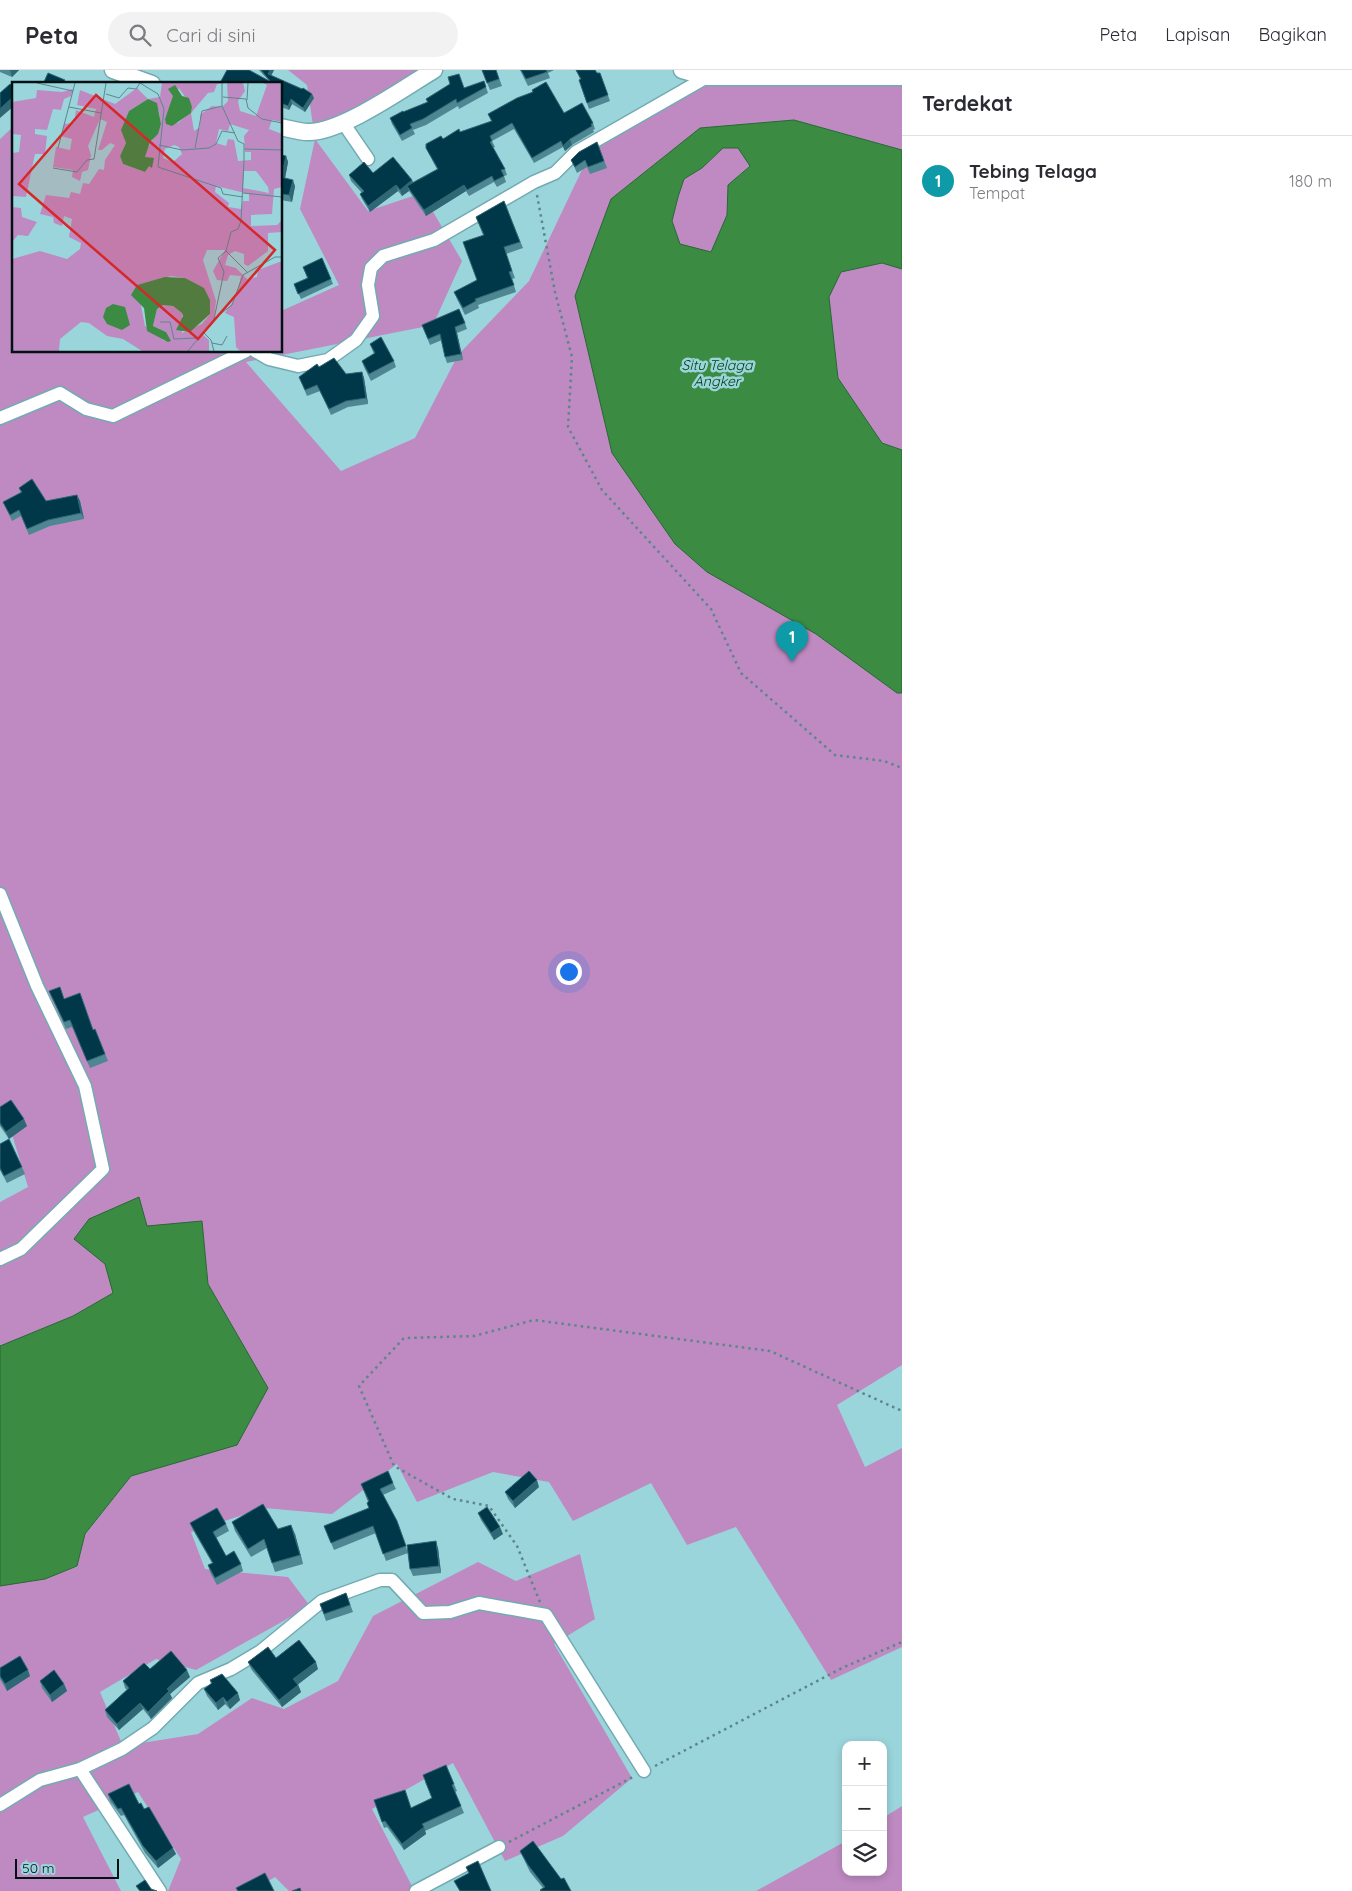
<!DOCTYPE html>
<html lang="id">
<meta charset="utf-8">
<style>
body{margin:0;font-family:Quicksand,sans-serif;background:#f2f2f3;color:#2b2b33}
.controls{position:absolute;right:15px;bottom:15px;display:grid;overflow:hidden;border-radius:10px;box-shadow:0 2px 8px #0003}
.controls button{width:45px;height:45px;display:grid;place-items:center;padding:0;border:0;border-bottom:1px solid #e1e1e2;background:#fff;color:#2b2b33;font:25px sans-serif}
.scale{position:absolute;left:15px;bottom:12px;width:104px;box-sizing:border-box;padding-left:5px;border:2px solid #001214;border-top:0;font-size:14px;line-height:18px;white-space:nowrap;color:#001214;-webkit-text-stroke:4px #9bd5dc;paint-order:stroke}
.you{position:absolute;left:568px;top:901px;width:18px;height:18px;margin:-12px;border:4px solid #fff;border-radius:50%;background:#1a73e8;box-shadow:0 0 0 8px #1a73e833}
.badge{display:grid;place-items:center;width:32px;height:32px;border-radius:50%;background:#ea580c;color:#fff;font-size:16px;font-weight:700}
.pin{position:absolute;translate:-50% -41px;filter:drop-shadow(0 1px 2px #0008)}
.pin::after{content:'';position:absolute;top:26px;width:18px;height:15px;background:inherit;clip-path:polygon(0 0,100% 0,50% 100%)}
.list{margin:0;padding:0;list-style:none}
h2{display:flex;justify-content:space-between;align-items:center;height:65px;margin:0;padding:0 20px;font-size:21px}
h2 small{font-size:16px;font-weight:400;color:#7c7c81}
.list li{display:grid;grid-template-columns:32px 1fr auto;gap:15px;align-items:center;box-sizing:border-box;height:90px;padding:0 20px;border-top:1px solid #e1e1e2}
.list b{display:block;font-size:19px;white-space:nowrap}
.list p{margin:0;font-size:16px;white-space:nowrap;color:#7c7c81}
.list em{font-size:16px;font-style:normal;color:#7c7c81}
.icon{flex:none;width:28px;height:28px;fill:none;stroke:currentColor;stroke-width:2;stroke-linecap:round;stroke-linejoin:round}
.map{position:relative;flex:none;width:902px;height:1821px;overflow:hidden}
header{display:flex;align-items:center;gap:30px;box-sizing:border-box;height:70px;padding:0 25px;background:#fff;border-bottom:1px solid #e1e1e2}
header strong{font-size:24px}
nav{display:flex;gap:28px;margin-inline-start:auto;font-size:18px}
.search{width:350px;height:45px;background:#f2f2f3;display:flex;align-items:center;gap:12px;box-sizing:border-box;padding:0 18px;border-radius:28px;color:#7c7c81;font-size:19px}
main{display:flex}
aside{flex:1;background:#fff}
.map>svg:first-child{display:block}
.green{fill:#bf8ac1}
.water{fill:#3b8b43;stroke:#296735;fill-rule:evenodd}
.lines{fill:none;stroke-linecap:round;stroke-linejoin:round}
.minor-casing{stroke:#73abb2;stroke-width:15}
.tertiary-casing{stroke:#73abb2;stroke-width:19}
.path{stroke:#5c868b;stroke-width:2.5;stroke-dasharray:2.5 4;stroke-linecap:butt}
.minor{stroke:#fff;stroke-width:12}
.tertiary{stroke:#fff;stroke-width:16}
.wall{fill:#4e8692}
.shaded-wall{fill:#2f6775}
.building{fill:#013849;stroke:#2f6775}
.labels{text-anchor:middle;stroke-width:5;stroke-linejoin:round;paint-order:stroke}
.water-label{font-size:14px;font-style:italic;fill:#003b09;stroke:#9bd5dc}
.inset-road{fill:none;stroke:#5d878c;stroke-width:1}
.view{fill:#d62828;fill-opacity:0.15;stroke:#d62828;stroke-width:2.5}
.inset-edge{fill:none;stroke:#001214;stroke-width:2.5}
</style>
<header>
<strong>Peta</strong>
<div class="search"><svg class="icon" aria-label="search" viewBox="0 0 24 24"><circle cx="10" cy="10" r="6"/><path d="M15 15l6 6"/></svg>Cari di sini</div>
<nav><a>Peta</a><a>Lapisan</a><a>Bagikan</a></nav>
</header>
<main>
<div class="map">
<svg width="902" height="1821" viewBox="0 0 902 1821">
<rect width="100%" height="100%" fill="#9bd5dc"/>
<g class="green">
<polygon points="288,0 435,0 315,69 368,141 422,123 462,191 433,255 246,292 341,401 415,368 458,285 529,211 590,83 708,10 902,0 902,80 794,50 700,58 611,129 816,564 897,622 902,623 902,1295 837,1335 865,1397 902,1378 902,1577 831,1610 736,1457 687,1475 651,1413 573,1451 549,1412 493,1402 417,1432 397,1394 332,1444 264,1438 191,1462 205,1499 288,1507 310,1536 196,1600 156,1589 100,1622 123,1676 198,1664 252,1628 284,1639 338,1611 373,1546 478,1492 516,1511 580,1484 595,1549 554,1574 632,1708 563,1766 505,1791 453,1693 372,1739 414,1820 411,1821 289,1821 275,1807 252,1821 168,1821 181,1789 138,1722 83,1747 121,1821 0,1821 0,1516 77,1497 85,1465 131,1406 237,1375 268,1318 208,1214 202,1151 105,1194 113,1223 73,1246 0,1276 0,1132 28,1117 4,1038 0,1037 0,69 14,56 14,281 281,281 281,241 339,215 300,139 315,69 307,15"/>
<polygon points="723,78 738,78 750,95 728,115 727,145 711,183 679,174 672,151 678,127 684,109 702,98"/>
<polygon points="882,193 902,199 902,380 882,373 838,308 829,226 841,202"/>
<polygon points="902,1736 902,1821 756,1821 846,1771 846,1802 883,1802 883,1748"/>
</g>
<g class="water">
<path d="M 794,50 L 902,80 L 902,199 L 882,193 L 841,202 L 829,227 L 838,308 L 882,373 L 902,380 L 902,623 L 897,623 L 816,564 L 707,502 L 675,474 L 612,383 L 575,226 L 611,129 L 700,58 ZM 723,78 L 738,78 L 750,96 L 728,115 L 727,145 L 711,182 L 680,174 L 672,151 L 678,127 L 684,109 L 702,98 Z"/>
<polygon points="139,1127 147,1156 202,1151 208,1214 268,1318 237,1375 131,1406 85,1464 77,1496 45,1509 0,1516 0,1276 73,1246 113,1223 105,1194 74,1169 89,1149"/>
</g>
<g class="lines">
<g class="minor-casing">
<g id="minor">
<polyline points="344,54 368,89"/>
<polyline points="255,281 269,289 298,296 328,290 356,270 373,246 368,215 371,198 383,186 434,170 534,112 555,103 576,82 707,7"/>
<polyline points="0,348 60,323 86,339 113,346 246,281"/>
<polyline points="0,824 37,916 85,1016 103,1099 21,1179 0,1189"/>
<polyline points="80,1699 160,1821"/>
<polyline points="0,1735 40,1710 80,1699 122,1679 153,1658 198,1613 231,1599 261,1581 322,1531 380,1510 392,1510 423,1543 450,1542 479,1533 546,1545 644,1701"/>
<polyline points="416,1821 499,1777"/>
</g>
</g>
<g class="tertiary-casing">
<g id="tertiary">
<polyline points="113,0 152,14"/>
<polyline points="682,0 707,7 902,7"/>
<path d="M 281,57 C 290,59 299,62 308,62 C 341,63 404,18 434,0"/>
</g>
</g>
<g class="path">
<polyline points="537,125 555,222 572,287 568,357 602,420 711,539 741,603 835,685 884,691 902,698"/>
<polyline points="540,1532 517,1476 489,1436 453,1429 394,1396 359,1316 404,1268 474,1266 534,1250 770,1281 902,1341"/>
<polyline points="655,1696 842,1598 902,1572"/>
<polyline points="509,1772 633,1707"/>
</g>
<use href="#minor" class="minor"/>
<use href="#tertiary" class="tertiary"/>
</g>
<g class="wall">
<polygon points="0,0 19,0 12,7 0,2"/>
<polygon points="259,0 274,0 271,5 314,28 305,42 292,34 289,40 281,37 281,14 222,14 221,11 268,10"/>
<polygon points="482,0 496,0 502,16 490,20"/>
<polygon points="520,0 554,0 548,3 550,8 528,16"/>
<polygon points="576,0 597,3 600,3 610,31 589,39 579,10 580,9"/>
<polygon points="484,11 488,23 459,39 458,36 426,55 413,60 415,64 402,71 392,54 390,48 427,32 426,29 464,18"/>
<polygon points="564,43 593,53 595,59 593,60 594,62 572,75 565,81 563,77 534,93 514,59 492,71 495,77 493,78 505,99 507,105 504,106 506,112 497,117 494,112 469,126 466,121 426,146 409,121 402,126 398,121 370,142 362,129 360,124 362,123 351,111 349,105 373,103 412,110 413,112 437,99 429,84 426,78 443,69 460,62 491,51 488,44"/>
<polygon points="597,72 607,98 590,104 587,97 577,103 571,90"/>
<polygon points="281,85 286,86 288,92 285,108 295,116 292,132 281,130"/>
<polygon points="504,131 523,178 506,184 515,208 512,209 516,222 478,235 479,238 465,245 457,229 454,222 477,210 483,165 476,147"/>
<polygon points="303,197 331,209 333,214 301,229 294,214 307,208"/>
<polygon points="465,253 467,259 457,263 463,290 447,293 445,287 442,270 430,275 422,255"/>
<polygon points="370,274 394,291 396,297 371,311 364,297 362,291 374,284"/>
<polygon points="319,297 346,304 362,302 364,308 368,334 348,337 331,345 320,321 307,326 299,307"/>
<polygon points="19,418 46,431 77,425 80,431 84,449 50,456 29,465 21,446 12,451 3,432 21,423"/>
<polygon points="49,921 64,929 93,960 95,959 108,991 90,998 72,957 66,959"/>
<polygon points="0,1037 27,1056 9,1069 0,1056"/>
<polygon points="0,1074 22,1097 25,1104 7,1113 0,1100"/>
<polygon points="393,1413 396,1419 383,1425 397,1451 408,1483 386,1491 376,1463 334,1480 324,1456 369,1438 367,1433 368,1432 361,1414"/>
<polygon points="539,1417 515,1438 508,1429 505,1422"/>
<polygon points="478,1443 503,1464 494,1470 481,1450"/>
<polygon points="232,1452 278,1459 295,1464 303,1494 275,1502 267,1478 251,1487 235,1461"/>
<polygon points="190,1453 226,1454 229,1461 216,1468 226,1486 241,1494 243,1501 217,1515 210,1502 208,1495 212,1493 193,1460"/>
<polygon points="438,1478 441,1503 413,1506 410,1499"/>
<polygon points="346,1523 353,1542 326,1551 320,1534"/>
<polygon points="276,1588 318,1599 298,1614 301,1622 282,1637 251,1599 248,1592"/>
<polygon points="0,1598 30,1606 7,1621 0,1609"/>
<polygon points="150,1599 190,1607 170,1624 172,1628 151,1649 143,1639 119,1660 107,1647 105,1640 127,1620 125,1618 123,1611"/>
<polygon points="210,1610 240,1630 230,1639 225,1634 218,1640 207,1626 204,1619 211,1614"/>
<polygon points="40,1611 64,1614 67,1621 52,1632 42,1618"/>
<polygon points="425,1712 454,1714 457,1721 455,1722 464,1743 425,1761 426,1764 404,1780 387,1757 384,1758 374,1730 412,1738 432,1728"/>
<polygon points="108,1724 139,1734 144,1739 176,1784 158,1798 145,1783 124,1745 121,1746 110,1731"/>
<polygon points="520,1781 561,1809 543,1818 530,1802"/>
</g>
<g class="shaded-wall">
<polygon points="10,0 19,0 12,7"/>
<polygon points="270,0 274,0 270,8 268,4"/>
<polygon points="312,24 314,28 305,42 303,38"/>
<polygon points="14,26 14,36 0,48 0,39"/>
<polygon points="291,29 292,34 289,40 288,36"/>
<polygon points="570,69 572,75 565,81 563,76"/>
<polygon points="286,86 288,92 284,114 281,107"/>
<polygon points="293,110 295,116 292,132 289,125"/>
<polygon points="412,110 414,116 407,116 409,121 402,126 400,120"/>
<polygon points="396,115 398,121 370,142 368,136"/>
<polygon points="464,115 466,121 426,146 424,140"/>
<polygon points="455,257 457,263 463,290 461,284"/>
<polygon points="362,302 364,308 368,334 366,328"/>
<polygon points="77,425 80,431 84,449 81,443"/>
<polygon points="24,1049 27,1056 9,1069 6,1062"/>
<polygon points="537,1410 539,1417 515,1438 513,1431"/>
<polygon points="291,1455 295,1464 303,1494 300,1485"/>
<polygon points="500,1457 503,1464 494,1470 491,1463"/>
<polygon points="436,1471 438,1478 441,1503 439,1496"/>
<polygon points="316,1592 318,1599 296,1616 293,1609"/>
<polygon points="28,1600 30,1606 7,1621 5,1614"/>
<polygon points="187,1600 190,1607 170,1624 172,1628 151,1649 148,1642 167,1619"/>
<polygon points="64,1614 67,1621 52,1632 50,1625"/>
<polygon points="298,1615 301,1622 282,1637 279,1630"/>
<polygon points="238,1623 240,1630 230,1639 227,1632"/>
<polygon points="223,1627 225,1634 218,1640 216,1633"/>
<polygon points="140,1633 143,1639 119,1660 117,1654"/>
<polygon points="424,1757 426,1764 404,1780 402,1774"/>
<polygon points="173,1778 176,1784 158,1798 156,1791"/>
</g>
<g class="building">
<polygon points="227,0 249,0 271,12 261,0 270,0 268,4 302,19 303,18 312,24 303,38 291,29 288,36 281,33 281,14 225,14 221,11"/>
<polygon points="482,0 496,0 499,9 487,13"/>
<polygon points="521,0 546,0 547,2 526,9"/>
<polygon points="576,0 595,0 597,3 600,3 608,25 587,33 579,10 581,9"/>
<polygon points="48,3 65,10 63,14 43,14"/>
<polygon points="459,4 464,18 484,11 486,17 457,33 456,29 423,49 410,54 412,58 400,65 390,48 403,41 403,42 428,32 426,29 450,14 448,7"/>
<polygon points="546,12 564,43 582,33 593,53 591,54 592,56 570,69 563,76 561,71 532,88 512,53 490,66 492,71 490,72 505,99 501,100 504,106 494,111 492,106 467,120 464,115 424,140 407,116 438,99 426,78 426,74 441,66 443,69 459,59 460,62 492,51 488,44 517,28 533,22 532,20"/>
<polygon points="10,14 14,18 14,26 0,39 0,23"/>
<polygon points="597,72 604,91 588,97 585,90 575,97 571,90 579,82"/>
<polygon points="281,85 286,86 281,107 293,110 289,125 281,124"/>
<polygon points="393,87 412,110 400,120 396,115 368,136 360,124 364,121 349,105 364,92 373,103"/>
<polygon points="504,131 520,172 504,177 512,201 509,202 514,215 475,229 476,231 463,238 454,222 477,210 463,172 484,165 476,147"/>
<polygon points="322,188 331,209 298,224 294,214 308,208 303,197"/>
<polygon points="459,239 465,253 455,257 461,284 445,287 440,264 428,269 422,255"/>
<polygon points="381,267 394,291 369,304 362,291 375,283 370,274"/>
<polygon points="334,288 346,304 362,302 366,328 346,331 329,339 317,315 305,320 299,307 317,294 319,297"/>
<polygon points="32,409 46,431 77,425 81,443 48,450 27,459 19,440 10,445 3,432 22,422 19,418"/>
<polygon points="60,917 64,929 80,923 93,960 95,959 105,984 87,991 70,950 64,952 49,921"/>
<polygon points="11,1030 24,1049 6,1062 0,1053 0,1037"/>
<polygon points="9,1069 22,1097 4,1106 0,1098 0,1074"/>
<polygon points="388,1401 393,1413 380,1419 397,1451 406,1476 383,1484 373,1456 331,1473 324,1456 369,1438 367,1433 369,1431 361,1414"/>
<polygon points="529,1401 537,1410 513,1431 505,1422"/>
<polygon points="263,1434 278,1459 291,1455 300,1485 272,1493 264,1469 248,1479 232,1452"/>
<polygon points="487,1437 500,1457 491,1463 478,1443"/>
<polygon points="217,1438 226,1454 213,1462 226,1486 234,1481 241,1494 215,1508 208,1495 213,1493 190,1453"/>
<polygon points="436,1471 439,1496 410,1499 407,1475"/>
<polygon points="346,1523 350,1535 324,1544 320,1534"/>
<polygon points="299,1570 316,1592 293,1609 298,1615 279,1630 248,1592 268,1577 276,1588"/>
<polygon points="171,1581 187,1600 167,1619 169,1621 148,1642 140,1633 117,1654 105,1640 129,1618 123,1611 144,1593 150,1599"/>
<polygon points="20,1586 28,1600 5,1614 0,1606 0,1598"/>
<polygon points="54,1600 64,1614 50,1625 40,1611"/>
<polygon points="222,1604 238,1623 227,1632 223,1627 216,1633 204,1619 212,1613 210,1610"/>
<polygon points="446,1695 454,1714 452,1715 461,1736 422,1754 424,1757 402,1774 385,1751 382,1752 374,1730 405,1720 411,1738 432,1728 423,1705"/>
<polygon points="129,1714 139,1734 141,1733 144,1739 149,1737 173,1778 156,1791 143,1776 121,1738 118,1739 108,1724"/>
<polygon points="533,1771 561,1809 564,1808 571,1821 541,1821 540,1820 545,1817 528,1795 520,1781"/>
<polygon points="478,1791 491,1821 460,1821 454,1811 469,1803 466,1797"/>
<polygon points="265,1803 274,1821 238,1821 236,1818"/>
<polygon points="145,1810 151,1819 157,1821 140,1821 136,1816"/>
<polygon points="300,1818 301,1821 292,1821"/>
</g>
<g class="labels">
<g class="water-label">
<text x="717" y="300">Situ Telaga<tspan x="717" dy="16">Angker</tspan></text>
</g>
</g>
<g transform="translate(12 12)">
<rect width="270" height="270" fill="#9bd5dc"/>
<path d="M 150,1 L 231,1 L 233,9 L 226,19 L 228,29 L 244,34 L 255,3 L 251,1 L 270,1 L 270,40 L 260,38 L 257,47 L 270,52 L 270,105 L 262,107 L 260,132 L 239,133 L 239,144 L 265,143 L 270,138 L 270,150 L 256,151 L 256,169 L 236,184 L 232,182 L 232,172 L 223,169 L 216,173 L 213,183 L 224,186 L 235,197 L 245,195 L 246,188 L 270,179 L 270,269 L 228,269 L 224,265 L 222,235 L 213,231 L 225,213 L 229,194 L 218,193 L 215,199 L 205,198 L 201,189 L 213,168 L 195,168 L 191,178 L 204,219 L 202,237 L 190,252 L 197,258 L 197,269 L 130,269 L 111,257 L 95,254 L 77,241 L 69,240 L 48,257 L 47,269 L 0,269 L 0,177 L 28,169 L 55,177 L 68,167 L 69,161 L 57,155 L 60,137 L 52,134 L 50,144 L 42,141 L 41,135 L 28,132 L 34,113 L 57,116 L 59,110 L 68,112 L 71,101 L 77,102 L 87,87 L 92,88 L 93,78 L 103,63 L 98,61 L 90,68 L 86,68 L 95,40 L 88,37 L 76,64 L 79,73 L 76,88 L 70,90 L 68,99 L 60,95 L 61,88 L 41,85 L 44,65 L 58,68 L 60,57 L 49,54 L 52,42 L 62,41 L 64,28 L 82,35 L 84,27 L 65,23 L 68,8 L 103,22 L 125,6 L 136,17 L 148,15 ZM 215,1 L 216,19 L 210,25 L 200,24 L 188,33 L 188,45 L 182,49 L 179,31 L 196,11 L 202,10 L 205,2 ZM 167,6 L 180,25 L 179,30 L 166,41 L 153,37 ZM 136,17 L 147,29 L 149,43 L 134,69 L 133,75 L 137,77 L 133,90 L 111,82 L 108,74 L 114,61 L 111,44 L 117,29 ZM 218,42 L 237,48 L 232,54 L 233,70 L 239,70 L 239,78 L 226,79 L 222,58 L 216,57 L 214,64 L 204,61 L 207,47 L 216,49 ZM 162,63 L 167,65 L 170,72 L 161,80 L 151,76 L 153,67 ZM 232,89 L 244,89 L 256,105 L 257,111 L 231,106 ZM 204,104 L 237,112 L 237,119 L 231,119 L 229,127 L 216,125 L 217,121 L 203,110 ZM 159,194 L 173,196 L 198,218 L 198,232 L 190,242 L 170,251 L 170,231 L 161,224 L 151,223 L 145,227 L 141,244 L 154,250 L 153,259 L 133,244 L 125,203 ZM 61,7 L 59,14 L 52,17 L 49,28 L 41,27 L 35,48 L 23,47 L 23,52 L 35,54 L 33,72 L 23,72 L 14,115 L 0,114 L 0,71 L 7,70 L 9,53 L 0,52 L 0,20 L 24,16 L 25,8 L 50,10 ZM 0,125 L 9,126 L 10,135 L 25,140 L 16,154 L 6,153 L 0,160 Z" fill="#bf8ac1" fill-rule="evenodd"/>
<path d="M 163,3 L 170,14 L 177,16 L 180,25 L 179,31 L 160,44 L 154,42 L 153,37 L 161,14 L 156,7 ZM 136,17 L 145,21 L 149,42 L 146,52 L 138,60 L 133,75 L 142,76 L 140,86 L 137,84 L 133,90 L 111,82 L 108,74 L 114,61 L 109,48 L 117,29 ZM 153,195 L 173,196 L 192,206 L 198,218 L 198,232 L 178,250 L 164,248 L 171,234 L 170,231 L 161,224 L 151,223 L 145,227 L 141,244 L 154,250 L 159,259 L 156,260 L 135,249 L 132,226 L 119,213 L 125,203 ZM 101,222 L 113,225 L 118,243 L 110,248 L 95,242 L 91,235 L 94,226 Z" fill="#3b8b43"/>
<path class="inset-road" d="M 25,1 L 61,9M 94,12 L 107,16 L 116,6 L 124,7 L 128,1 L 146,12 L 152,27 L 146,85 L 209,106 L 211,112 L 231,115M 211,15 L 234,17 L 236,26 L 250,37 L 270,41M 235,18 L 236,1M 57,25 L 89,31M 147,63 L 170,68 L 197,66 L 204,62 L 210,49 L 223,51M 46,66 L 63,1M 183,66 L 190,29 L 210,24M 232,67 L 270,68M 41,86 L 65,90 L 75,78 L 82,77 L 94,1M 231,111 L 270,115M 214,169 L 235,190M 202,237 L 212,190 L 206,176 L 214,169 L 219,150 L 226,147 L 229,139 L 232,79 L 232,62 L 226,59 L 210,24 L 210,1M 148,240 L 158,240 L 162,257 L 185,256M 191,250 L 199,258 L 202,269M 200,261 L 210,263 L 215,254M 176,269 L 202,237 L 220,223 L 231,193 L 263,175 L 270,175"/>
<path class="view" d="M 84,13 L 263,168 L 186,257 L 7,102 Z"/>
<rect width="270" height="270" class="inset-edge"/>
</g>
</svg>
<div class="controls">
<button>+</button>
<button>−</button>
<button><svg class="icon" aria-label="layers" viewBox="0 0 24 24"><path d="M12 4l9 5-9 5-9-5zM3 14l9 5 9-5"/></svg></button>
</div>
<div class="scale">50 m</div>
<div class="you"></div>
<div class="pin badge" style="left:792px;top:592px;background:#0f9aa8">1</div>
</div>
<aside>
<h2>Terdekat<small></small></h2>
<ul class="list">
<li><span class="badge" style="background:#0f9aa8">1</span><div><b>Tebing Telaga</b><p>Tempat</p></div><em>180 m</em></li>
</ul>
</aside>
</main>
